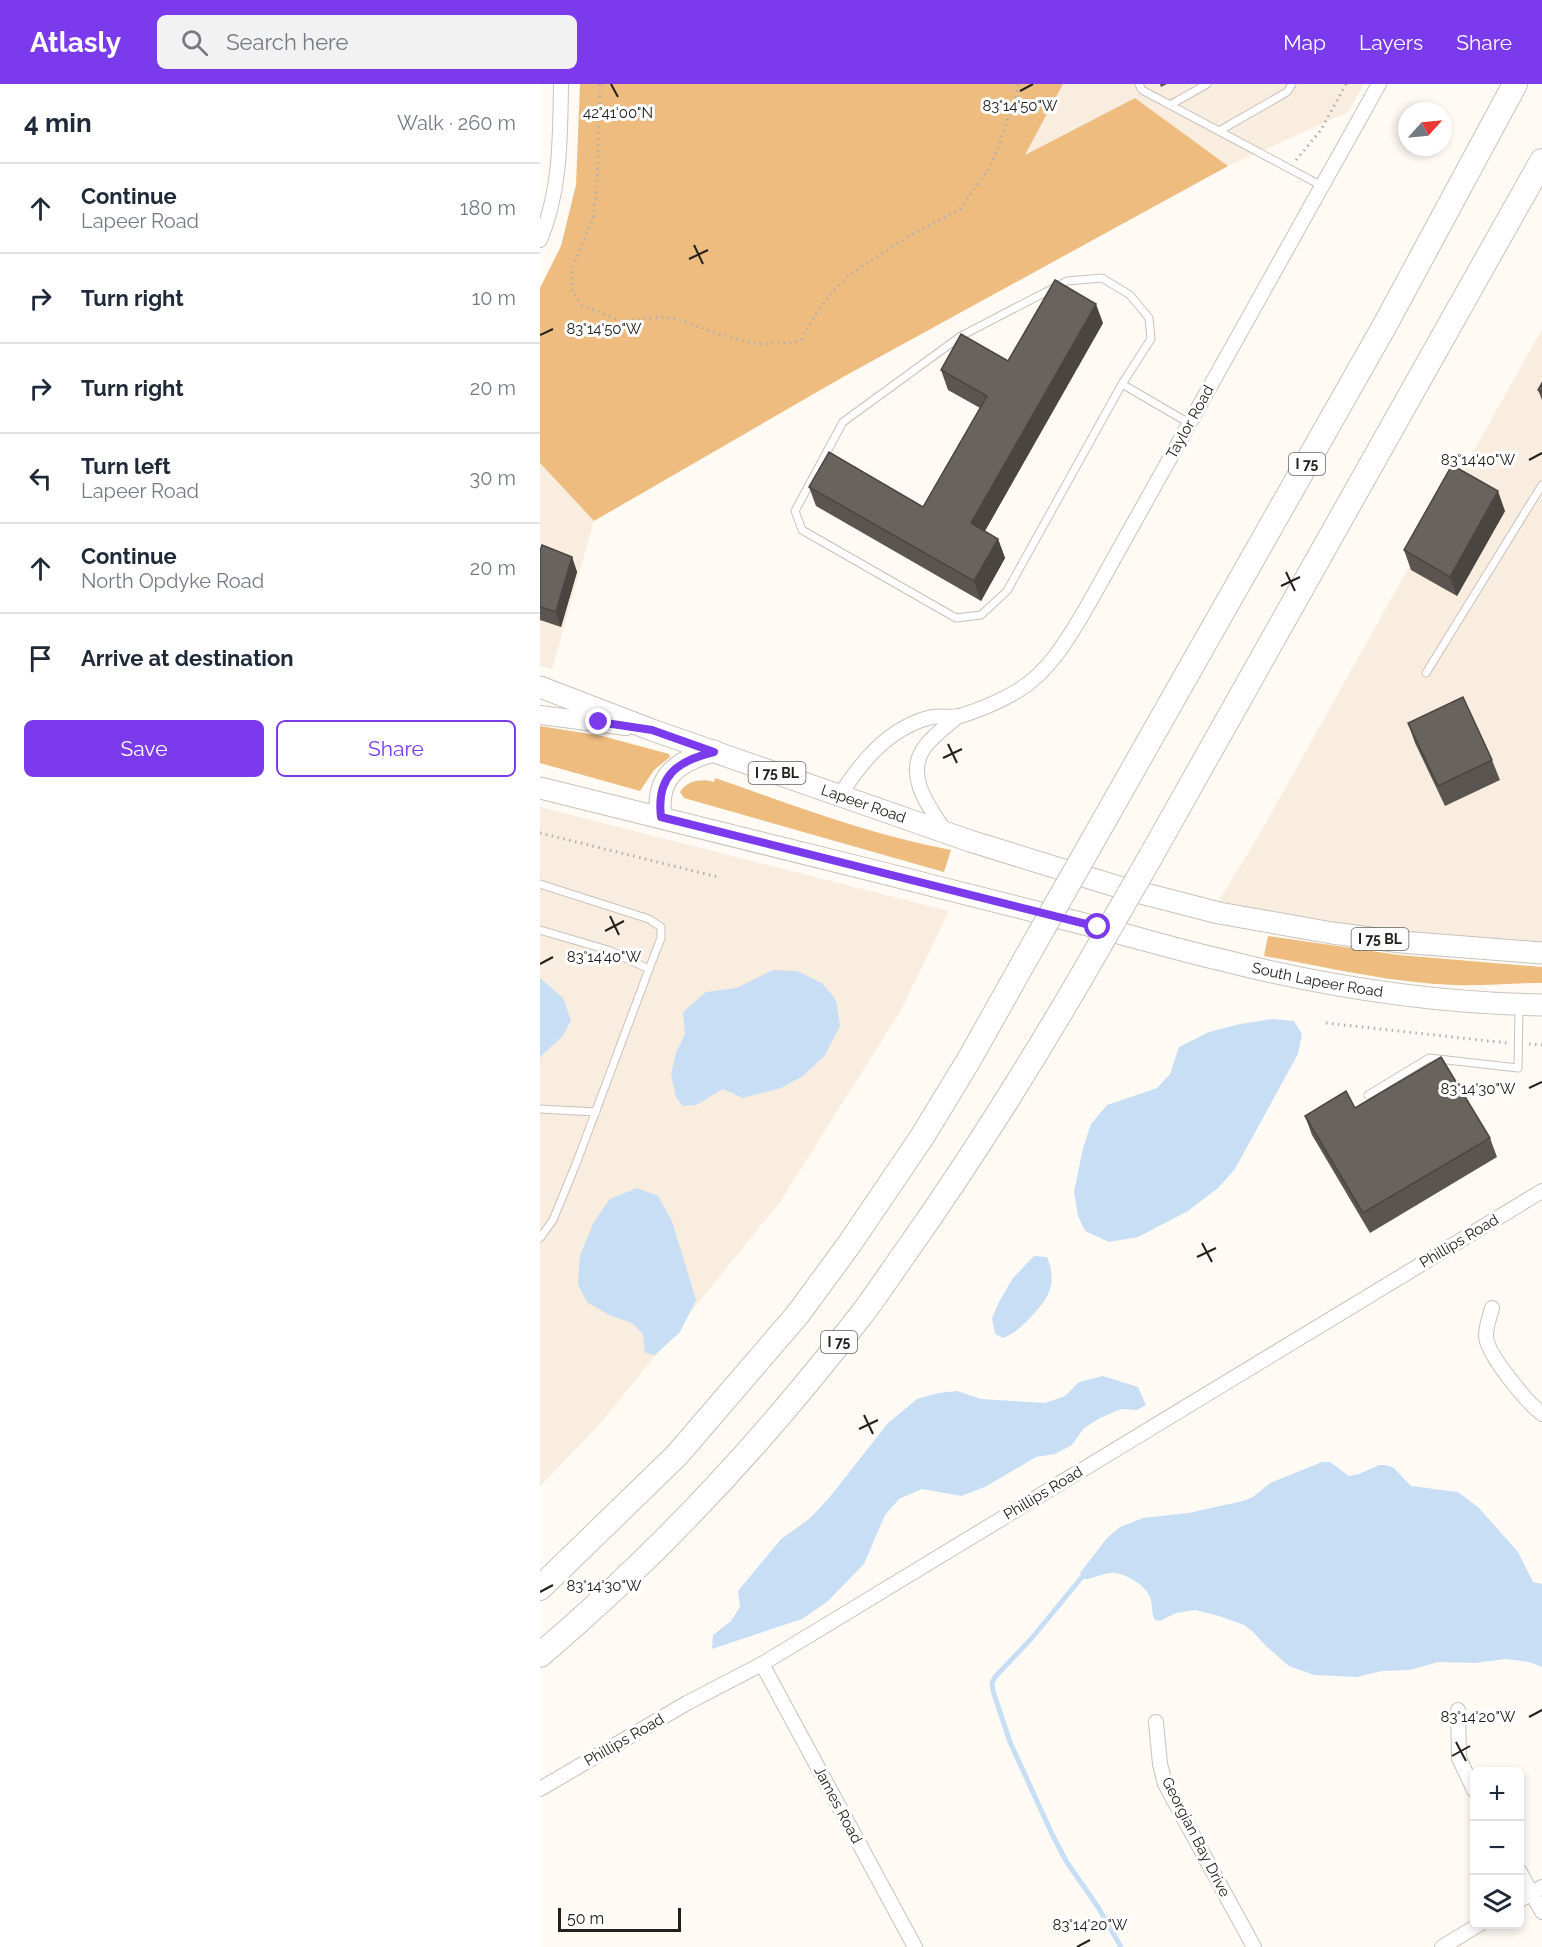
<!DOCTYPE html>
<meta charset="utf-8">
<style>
body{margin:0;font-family:Raleway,sans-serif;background:#f2f2f3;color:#1f2937}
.controls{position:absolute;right:18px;bottom:18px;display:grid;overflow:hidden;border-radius:9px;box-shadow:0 3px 9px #0003}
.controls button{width:54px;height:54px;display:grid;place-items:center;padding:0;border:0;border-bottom:2px solid #e0e1e3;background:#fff;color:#1f2937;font:30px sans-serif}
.compass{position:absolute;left:858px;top:18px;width:54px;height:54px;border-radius:50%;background:#fff;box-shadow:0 3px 9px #0003;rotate:63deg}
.scale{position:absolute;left:18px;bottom:15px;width:123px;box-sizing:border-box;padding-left:6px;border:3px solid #22201d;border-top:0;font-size:16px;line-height:21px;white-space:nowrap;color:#22201d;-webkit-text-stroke:4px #fff;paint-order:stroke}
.stop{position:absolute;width:18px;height:18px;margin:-14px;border:4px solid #7c3aed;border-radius:50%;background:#fff}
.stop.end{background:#7c3aed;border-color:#fff;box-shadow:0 2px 6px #0008}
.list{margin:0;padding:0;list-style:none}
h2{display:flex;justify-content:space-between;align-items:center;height:78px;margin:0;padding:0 24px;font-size:26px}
h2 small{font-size:20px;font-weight:400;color:#747a83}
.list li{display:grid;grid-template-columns:39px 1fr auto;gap:18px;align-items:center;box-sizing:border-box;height:90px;padding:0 24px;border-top:2px solid #e0e1e3}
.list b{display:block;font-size:22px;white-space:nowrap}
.list p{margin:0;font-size:20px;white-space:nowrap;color:#747a83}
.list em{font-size:20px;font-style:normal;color:#747a83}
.actions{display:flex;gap:12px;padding:18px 24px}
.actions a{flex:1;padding:14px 0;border:2px solid #7c3aed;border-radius:9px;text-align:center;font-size:21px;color:#7c3aed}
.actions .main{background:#7c3aed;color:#fff}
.icon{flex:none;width:33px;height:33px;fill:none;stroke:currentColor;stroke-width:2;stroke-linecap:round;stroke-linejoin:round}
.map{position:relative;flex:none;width:1002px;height:1863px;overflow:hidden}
header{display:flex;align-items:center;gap:36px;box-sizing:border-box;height:84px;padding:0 30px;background:#7c3aed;color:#fff}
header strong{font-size:28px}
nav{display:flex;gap:33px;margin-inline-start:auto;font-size:21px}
.search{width:420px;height:54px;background:#f2f2f3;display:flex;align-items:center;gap:15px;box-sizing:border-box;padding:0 21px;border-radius:9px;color:#747a83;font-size:22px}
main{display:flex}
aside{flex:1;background:#fff}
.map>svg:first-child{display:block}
.built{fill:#f9ede0}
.green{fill:#efbc7f}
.water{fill:#c7def5}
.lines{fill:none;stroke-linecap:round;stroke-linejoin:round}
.stream{stroke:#c7def5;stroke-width:5}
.service-casing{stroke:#c8c2bb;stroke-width:9}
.minor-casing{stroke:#c8c2bb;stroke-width:16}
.secondary-casing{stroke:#c8c2bb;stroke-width:20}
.primary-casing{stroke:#c8c2bb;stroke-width:23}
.motorway-casing{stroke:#c8c2bb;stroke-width:26}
.path{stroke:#b3afaa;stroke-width:3;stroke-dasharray:1.5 4.5;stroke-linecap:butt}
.service{stroke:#fff;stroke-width:7}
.minor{stroke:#fff;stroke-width:14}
.secondary{stroke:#fff;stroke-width:18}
.primary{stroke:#fff;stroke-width:21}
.motorway{stroke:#fff;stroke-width:24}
.motorway-bridge-casing{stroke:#c8c2bb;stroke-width:26;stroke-linecap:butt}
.motorway-bridge{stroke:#fff;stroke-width:24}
.wall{fill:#5a5550}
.shaded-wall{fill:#4a4541}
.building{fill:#69635d;stroke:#4a4541;stroke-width:1.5}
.route{stroke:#7c3aed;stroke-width:8}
.ticks{fill:none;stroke:#22201d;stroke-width:2}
.labels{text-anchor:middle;stroke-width:6;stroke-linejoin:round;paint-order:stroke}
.shield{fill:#fff;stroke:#646361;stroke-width:1.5}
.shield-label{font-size:14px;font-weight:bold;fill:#22201d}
.street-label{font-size:15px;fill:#22201d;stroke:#fff}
.ticks-label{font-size:15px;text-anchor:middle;fill:#22201d;stroke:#fff;stroke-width:6;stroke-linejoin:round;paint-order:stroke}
</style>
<header>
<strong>Atlasly</strong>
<div class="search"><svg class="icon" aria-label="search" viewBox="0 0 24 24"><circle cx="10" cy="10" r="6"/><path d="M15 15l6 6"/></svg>Search here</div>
<nav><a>Map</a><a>Layers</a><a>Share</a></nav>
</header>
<main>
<aside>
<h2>4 min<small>Walk · 260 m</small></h2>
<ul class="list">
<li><svg class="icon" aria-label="ahead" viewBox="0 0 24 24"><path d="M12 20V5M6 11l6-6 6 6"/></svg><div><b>Continue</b><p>Lapeer Road</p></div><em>180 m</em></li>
<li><svg class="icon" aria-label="right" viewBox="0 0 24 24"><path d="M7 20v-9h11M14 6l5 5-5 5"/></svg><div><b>Turn right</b></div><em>10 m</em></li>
<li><svg class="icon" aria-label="right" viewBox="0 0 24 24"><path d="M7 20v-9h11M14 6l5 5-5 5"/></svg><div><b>Turn right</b></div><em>20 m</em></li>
<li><svg class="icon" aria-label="left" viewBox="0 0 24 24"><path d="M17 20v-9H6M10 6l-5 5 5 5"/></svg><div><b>Turn left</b><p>Lapeer Road</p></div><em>30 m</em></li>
<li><svg class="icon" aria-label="ahead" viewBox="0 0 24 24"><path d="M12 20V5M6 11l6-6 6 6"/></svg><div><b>Continue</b><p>North Opdyke Road</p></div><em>20 m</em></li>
<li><svg class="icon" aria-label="arrive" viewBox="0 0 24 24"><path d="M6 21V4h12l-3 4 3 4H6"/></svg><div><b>Arrive at destination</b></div></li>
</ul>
<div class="actions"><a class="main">Save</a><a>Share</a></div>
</aside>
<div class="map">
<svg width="1002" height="1863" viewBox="0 0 1002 1863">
<rect width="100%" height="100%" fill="#fffaf4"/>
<g class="built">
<polygon points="523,0 824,0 808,28 688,82 595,14 484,72"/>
<polygon points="1002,245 1002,859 907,855 828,844 678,818 719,751"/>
<polygon points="0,379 54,437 12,585 0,582"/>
<polygon points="0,723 409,827 361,926 240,1118 60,1340 0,1402"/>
</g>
<g class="green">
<polygon points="40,0 523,0 485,71 595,14 688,82 303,293 54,437 0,379 0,204 21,162 36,101"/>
<polygon points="0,642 62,652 129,670 130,673 114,686 100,707 0,679"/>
<path d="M 175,694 C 253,721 330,751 411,766 L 404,788 L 144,714 L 140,708 C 147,696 162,694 174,698 Z"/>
<path d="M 728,852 L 859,871 L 1002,883 L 1002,899 C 973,899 944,902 915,901 C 851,899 787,883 724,872 Z"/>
</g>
<g class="water">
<polygon points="233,886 257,887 282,899 296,916 300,942 285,971 263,992 241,1004 203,1014 183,1005 156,1021 143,1022 136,1013 131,990 136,969 145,950 143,928 166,908 196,904"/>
<polygon points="0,894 23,914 31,936 23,952 0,973"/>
<polygon points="732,935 754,937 762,950 758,970 695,1085 678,1104 648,1127 598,1153 569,1158 545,1147 538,1132 534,1108 543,1064 551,1040 567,1021 617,1004 630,990 639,963 669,948 700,940"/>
<polygon points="97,1104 118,1112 132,1137 156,1216 140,1248 115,1271 105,1269 103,1250 92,1239 69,1231 47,1218 38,1200 40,1171 54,1138 70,1115"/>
<path d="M 494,1172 L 507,1173 C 518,1200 509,1214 490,1234 C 481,1243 475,1249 463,1254 L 455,1250 L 452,1234 L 459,1218 L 473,1194 Z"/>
<polygon points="563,1292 598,1303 606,1321 597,1326 581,1325 560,1334 544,1344 532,1361 515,1370 496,1373 445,1403 421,1412 382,1405 359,1415 345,1431 324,1480 287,1518 262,1535 172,1565 173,1551 191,1537 200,1523 198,1507 241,1455 269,1435 289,1414 348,1339 377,1315 398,1309 417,1307 441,1315 505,1319 525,1312 539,1298"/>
<path d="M 782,1378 L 790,1378 L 809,1392 L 819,1390 L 839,1381 L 846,1381 L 854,1384 L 871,1402 L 918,1408 L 939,1424 L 978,1468 L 993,1498 L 1002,1500 L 1002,1583 L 989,1578 L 966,1575 L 935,1579 L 898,1578 L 870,1586 L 842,1587 L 817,1593 L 774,1591 L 749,1582 L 727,1563 L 712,1547 L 704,1541 L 679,1532 L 655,1526 L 636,1529 L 620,1537 L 615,1536 C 611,1529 613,1521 610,1513 C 606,1502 588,1491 576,1489 C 568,1488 556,1493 548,1495 L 544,1495 L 540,1489 L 567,1454 L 580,1443 L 603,1434 L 648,1429 L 703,1417 L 713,1413 L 730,1399 Z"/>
</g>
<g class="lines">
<polyline class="stream" points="542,1493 491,1555 455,1593 452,1599 453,1607 470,1658 512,1750 526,1777 558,1823 581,1863"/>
<g class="service-casing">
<g id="service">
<polyline points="599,0 602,6 782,102"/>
<polyline points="630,21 667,0"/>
<polyline points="679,47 747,8 752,0"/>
<polyline points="582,300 611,255 609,234 590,211 562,194 527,197 421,252 303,338 255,427 262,446 416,534 441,531 467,507 582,300 649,339"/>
<polyline points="886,589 1002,401"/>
<polyline points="0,800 109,835 121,843 121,854 109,885"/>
<polyline points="0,846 68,866 109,885 36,1080 13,1136 0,1154"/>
<polyline points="828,1011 889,974 978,984 979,924"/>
<polyline points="0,1025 56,1028"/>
</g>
</g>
<g class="minor-casing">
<g id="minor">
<path d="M 0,156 C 21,106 20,54 21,0"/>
<path d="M 300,711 C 321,678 348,645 388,634 C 398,631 409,634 420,632 C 439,626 461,617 479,606 C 511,586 529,553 548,521 L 839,0"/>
<path d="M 406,749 C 391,725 364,693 384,664 C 392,652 407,642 418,632"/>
<path d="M 952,1224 C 950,1232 946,1242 946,1251 C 945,1269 988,1319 1002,1330"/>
<polyline points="222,1580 375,1863"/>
<polyline points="918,1626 919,1674 934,1706"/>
<polyline points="616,1638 620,1680 625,1700 714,1863"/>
<polyline points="0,1705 147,1619 222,1580 1002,1107"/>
<polyline points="980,1788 1002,1828"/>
<polyline points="980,1816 1002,1803"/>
<polyline points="902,1863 940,1840"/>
</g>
</g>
<g class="secondary-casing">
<polyline id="secondary" points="0,631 86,642"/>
</g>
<g class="primary-casing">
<g id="primary">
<path id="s1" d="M 0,603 L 112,646 L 430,757 L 582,804 L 679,829 L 792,849 L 861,858 L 1002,869"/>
<path id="s2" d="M 0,704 C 185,749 371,796 556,843 C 599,854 642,867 686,877 C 788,903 896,919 1002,921"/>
<path d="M 121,733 C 115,692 138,677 174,667"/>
</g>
</g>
<g class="motorway-casing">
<g id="motorway">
<polyline points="553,756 845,241 975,0"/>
<polyline points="611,772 1002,77"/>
<polyline points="0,1504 137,1371 258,1230 308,1162 382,1053 430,974 485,876"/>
<path d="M 0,1571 C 118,1471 223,1358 318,1235 C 334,1215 348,1193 363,1172 C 426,1083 484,991 539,897"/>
</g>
</g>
<g class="path">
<polyline points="60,0 57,101 53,134 32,185 31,205 42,221 81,237 122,233 137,235 178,250 217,260 250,259 261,256 277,228 294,206 309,191 369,152 420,125 451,82 477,10 478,0"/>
<polyline points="756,76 781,46 806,0"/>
<polyline points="0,749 178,793"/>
<polyline points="786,939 967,959"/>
<polyline points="989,960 1002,961"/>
</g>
<use href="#service" class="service"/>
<use href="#minor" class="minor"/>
<use href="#secondary" class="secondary"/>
<use href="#primary" class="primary"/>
<use href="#motorway" class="motorway"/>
<g class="motorway-bridge-casing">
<g id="motorway-bridge">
<polyline points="485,876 553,756"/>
<polyline points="539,897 611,772"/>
</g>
</g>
<use href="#motorway-bridge" class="motorway-bridge"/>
</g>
<g class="wall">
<polygon points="620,0 627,0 621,3"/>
<polygon points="563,239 445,447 458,455 465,474 441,517 276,422 269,403 383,423 440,324 408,306 401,286 468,277"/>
<polygon points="1002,299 1002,316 998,306"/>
<polygon points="965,427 917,512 871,486 864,466"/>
<polygon points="0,467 32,473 37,488 21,543 0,536"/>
<polygon points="868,639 952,676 960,696 905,722 875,659"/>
<polygon points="815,1024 950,1054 957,1073 830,1149 772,1051 765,1032"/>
</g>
<g class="shaded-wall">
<polygon points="556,220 563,239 438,459 431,439"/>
<polygon points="958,407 965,427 917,512 910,493"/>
<polygon points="458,455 465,474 441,517 434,497"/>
<polygon points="32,473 37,488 21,543 16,528"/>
</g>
<g class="building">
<polygon points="515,196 556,220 431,439 458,455 434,497 269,403 289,368 383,423 447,312 401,286 421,250 468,277"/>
<polygon points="1002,299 1002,308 998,306"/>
<polygon points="912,381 958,407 910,493 864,466"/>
<polygon points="2,461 32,473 16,528 0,523 0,467"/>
<polygon points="923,613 952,676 898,702 868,639"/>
<polygon points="901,973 950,1054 823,1129 765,1032 806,1007 815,1024"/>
</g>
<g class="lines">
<path class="route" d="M 59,638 L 112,646 L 174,668 C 137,677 116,692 121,733 L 558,843"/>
</g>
<path class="ticks" d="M 71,0 L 78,13M 480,7 L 493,0M 154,161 L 163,180M 149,175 L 168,166M 0,251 L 13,245M 989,376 L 1002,369M 746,488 L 755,507M 741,502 L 760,493M 408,660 L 417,679M 403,674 L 422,665M 70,832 L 79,851M 65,847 L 84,837M 0,880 L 13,873M 989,1004 L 1002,998M 662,1159 L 672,1178M 657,1173 L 676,1164M 324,1331 L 333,1350M 319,1345 L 338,1336M 0,1508 L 13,1501M 989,1633 L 1002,1626M 916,1658 L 926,1677M 912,1672 L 930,1662M 537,1863 L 550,1856"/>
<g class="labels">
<g class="shield">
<rect x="749" y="369" width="36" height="22" rx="4.5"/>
<rect x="208.5" y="678" width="57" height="22" rx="4.5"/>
<rect x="811.5" y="844" width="57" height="22" rx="4.5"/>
<rect x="281" y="1247" width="36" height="22" rx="4.5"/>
</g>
<g class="shield-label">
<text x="767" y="385">I 75</text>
<text x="237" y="694">I 75 BL</text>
<text x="840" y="860">I 75 BL</text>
<text x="299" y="1263">I 75</text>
</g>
<g class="street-label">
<text transform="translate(650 338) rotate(-61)" y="5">Taylor Road</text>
<text dy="5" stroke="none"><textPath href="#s1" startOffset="344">Lapeer Road</textPath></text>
<text dy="5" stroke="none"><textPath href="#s2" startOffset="801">South Lapeer Road</textPath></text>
<text transform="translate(919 1157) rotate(-31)" y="5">Phillips Road</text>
<text transform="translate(503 1409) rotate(-31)" y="5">Phillips Road</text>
<text transform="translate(84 1656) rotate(-30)" y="5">Phillips Road</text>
<text transform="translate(298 1721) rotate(62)" y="5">James Road</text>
<text transform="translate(656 1753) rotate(63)" y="5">Georgian Bay Drive</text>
</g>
</g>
<g class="ticks-label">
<text x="480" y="27">83°14'50"W</text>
<text x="78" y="34">42°41'00"N</text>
<text x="64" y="250">83°14'50"W</text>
<text x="938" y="381">83°14'40"W</text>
<text x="64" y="878">83°14'40"W</text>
<text x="938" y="1010">83°14'30"W</text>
<text x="64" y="1507">83°14'30"W</text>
<text x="938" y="1638">83°14'20"W</text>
<text x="550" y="1846">83°14'20"W</text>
</g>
</svg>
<div class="controls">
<button>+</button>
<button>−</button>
<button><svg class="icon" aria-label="layers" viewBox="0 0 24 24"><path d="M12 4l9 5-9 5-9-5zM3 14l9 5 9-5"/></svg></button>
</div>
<svg class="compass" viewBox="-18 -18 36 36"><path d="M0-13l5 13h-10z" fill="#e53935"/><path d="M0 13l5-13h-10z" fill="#747a83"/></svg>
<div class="scale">50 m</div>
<div class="stop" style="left:558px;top:843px"></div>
<div class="stop end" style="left:59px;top:638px"></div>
</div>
</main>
